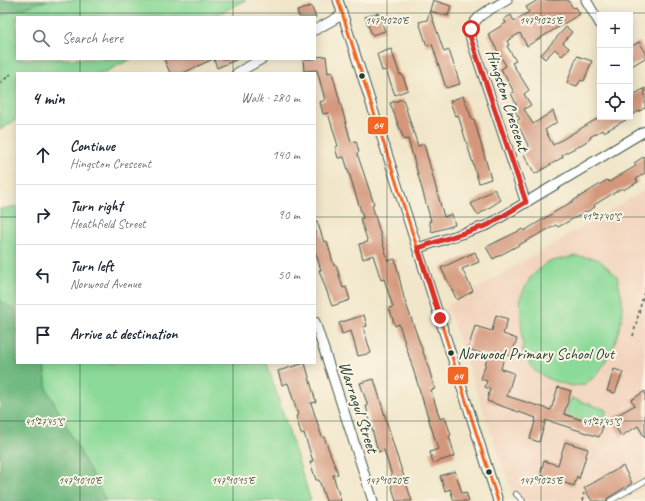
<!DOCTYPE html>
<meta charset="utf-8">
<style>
body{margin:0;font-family:Caveat,sans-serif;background:#f2f2f3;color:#1f2937}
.controls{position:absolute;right:12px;top:12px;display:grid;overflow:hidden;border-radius:0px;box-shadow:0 2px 10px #0003}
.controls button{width:36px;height:36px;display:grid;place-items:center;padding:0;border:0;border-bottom:1px solid #e0e1e3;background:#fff;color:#1f2937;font:20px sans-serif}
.stop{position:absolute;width:12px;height:12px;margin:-9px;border:3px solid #d93025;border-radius:50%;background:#fff}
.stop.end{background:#d93025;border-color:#fff;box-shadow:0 1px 4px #0008}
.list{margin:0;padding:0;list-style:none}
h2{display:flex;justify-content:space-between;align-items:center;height:52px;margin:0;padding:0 16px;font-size:17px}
h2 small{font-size:13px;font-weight:400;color:#747a83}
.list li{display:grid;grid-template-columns:26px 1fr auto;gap:12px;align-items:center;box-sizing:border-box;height:60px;padding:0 16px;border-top:1px solid #e0e1e3}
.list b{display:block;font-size:15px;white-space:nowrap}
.list p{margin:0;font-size:13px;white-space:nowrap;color:#747a83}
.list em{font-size:13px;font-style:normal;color:#747a83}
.icon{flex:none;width:22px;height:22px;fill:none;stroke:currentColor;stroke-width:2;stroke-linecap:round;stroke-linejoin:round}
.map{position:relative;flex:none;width:645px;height:501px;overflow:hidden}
.search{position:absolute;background:#fff;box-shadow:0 2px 10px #0003;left:16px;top:16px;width:300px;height:44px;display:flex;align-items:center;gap:10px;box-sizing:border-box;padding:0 14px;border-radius:0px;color:#747a83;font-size:15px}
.panel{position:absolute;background:#fff;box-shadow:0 2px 10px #0003;left:16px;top:72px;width:300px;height:292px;border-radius:0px}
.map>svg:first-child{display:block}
.built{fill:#f2d4be}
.green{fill:#8cda99;stroke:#568c66}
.forest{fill:#71ba81;stroke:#487c5a}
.building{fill:#d4977b}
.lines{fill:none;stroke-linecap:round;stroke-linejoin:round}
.lane-casing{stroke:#3e564a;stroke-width:6}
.street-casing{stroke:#3e564a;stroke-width:11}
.path{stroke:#3e564a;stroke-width:1.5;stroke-dasharray:3 3;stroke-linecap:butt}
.lane{stroke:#fff;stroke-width:4.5}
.street{stroke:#fff;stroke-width:9}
.bus-1-casing{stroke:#fcf5e5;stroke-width:6}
.bus-1{stroke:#f26522;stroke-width:3}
.route{stroke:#d93025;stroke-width:5}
.ticks{fill:none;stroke:#1f3d34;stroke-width:1;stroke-opacity:0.45}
.bus-dot{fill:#1f3d34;stroke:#fcf5e5;stroke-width:1.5}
.labels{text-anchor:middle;stroke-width:4;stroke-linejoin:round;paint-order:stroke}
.bus-label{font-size:16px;fill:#1f3d34;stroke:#fcf5e5;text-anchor:start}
.street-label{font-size:17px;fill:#1f3d34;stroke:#fcf5e5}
.ticks-label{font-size:10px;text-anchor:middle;fill:#1f3d34;stroke:#fcf5e5;stroke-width:4;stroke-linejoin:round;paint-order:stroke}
.line-badge{stroke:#fcf5e5;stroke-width:1.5}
.badge-label{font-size:11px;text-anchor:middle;font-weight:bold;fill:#fff}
</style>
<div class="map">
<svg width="645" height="501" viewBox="0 0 645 501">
<rect width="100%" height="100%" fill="#fcf5e5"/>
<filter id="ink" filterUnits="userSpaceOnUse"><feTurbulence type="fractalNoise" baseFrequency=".025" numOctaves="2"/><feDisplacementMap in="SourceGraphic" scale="8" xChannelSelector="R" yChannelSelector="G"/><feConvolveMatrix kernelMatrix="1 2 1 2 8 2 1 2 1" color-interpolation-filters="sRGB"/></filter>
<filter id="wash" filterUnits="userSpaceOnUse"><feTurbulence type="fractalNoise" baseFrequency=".012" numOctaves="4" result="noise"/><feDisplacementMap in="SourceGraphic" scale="16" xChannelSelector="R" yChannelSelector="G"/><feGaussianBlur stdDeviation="0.9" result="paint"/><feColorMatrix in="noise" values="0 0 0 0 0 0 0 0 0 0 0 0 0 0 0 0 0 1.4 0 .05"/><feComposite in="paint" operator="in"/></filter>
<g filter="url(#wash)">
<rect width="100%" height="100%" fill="#f1e6c9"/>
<polygon class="built" points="645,190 645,487 622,501 515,501 447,306"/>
<g class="green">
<polygon points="0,0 246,0 213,17 17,17 17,59 131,59 103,73 17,73 17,119 0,130"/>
<polygon points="17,206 17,363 267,363 311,501 0,501 0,209"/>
<polygon points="576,256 598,259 617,276 622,298 622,319 614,346 598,374 584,385 571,386 551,380 535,371 523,353 520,298 530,278 547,262"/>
<polygon points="571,398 607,410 602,429 565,417"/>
</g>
<g class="forest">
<polygon points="0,0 48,0 0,16"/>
<polygon points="0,300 17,312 17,363 44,363 47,389 106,501 0,501"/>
</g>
<g id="blocks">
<g class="building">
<polygon points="433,0 451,6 448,16 430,11 444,52 449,50 460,84 446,88 432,44 427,46 419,22 427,20"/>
<polygon points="538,0 568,0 573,8 576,7 580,14 527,46 520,33 507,41 509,45 507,46 516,61 512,63 529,90 524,94 531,105 524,109 533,124 553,111 557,122 545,130 553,145 600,117 631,117 604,132 602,130 590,137 591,138 584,143 562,155 563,157 535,174 523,153 530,149 516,121 520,119 513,108 517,106 511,93 514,92 501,69 506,66 488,34 506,23 504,19 511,15 514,21 529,12 526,7"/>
<polygon points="311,6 316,17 299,17 297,11"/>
<polygon points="378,13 385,31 372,35 365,17"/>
<polygon points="566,27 572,32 563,43 569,48 562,56 555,49 545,59 541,55"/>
<polygon points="639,42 645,51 645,58 630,67 630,47"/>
<polygon points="391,49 400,75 402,74 408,90 395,95 386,70 382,71 377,54"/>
<polygon points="326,56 328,73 332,72 351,142 356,141 359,152 357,153 374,204 372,205 388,261 395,259 404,298 428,366 435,389 431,390 440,419 445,417 451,435 449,436 455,456 433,463 430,452 438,449 399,324 395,326 389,308 393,307 384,279 381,280 373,255 363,259 359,244 368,242 360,219 363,218 344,157 338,158 335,147 338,146 328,113 323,114 320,102 325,100 317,70 304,71 303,59 315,59 315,57"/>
<polygon points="577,56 592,61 584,81 581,80 577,86 567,83"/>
<polygon points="164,59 213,59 183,73 170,73"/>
<polygon points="214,59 238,59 217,68"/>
<polygon points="645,88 645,108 630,116 630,97"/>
<polygon points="463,96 472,119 474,119 491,179 479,183 458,115 455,116 450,101"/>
<polygon points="403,99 418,146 424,144 444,217 452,214 455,225 432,232 429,221 431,221 408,139 404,140 390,103"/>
<polygon points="645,156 645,173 636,179 638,182 623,190 622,188 594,205 595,207 558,227 556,225 493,259 486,247 523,229 524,231 607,180 609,182 636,166 634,163"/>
<polygon points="494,189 501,200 478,215 471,204"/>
<polygon points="315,221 317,221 324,242 327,241 334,266 336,265 343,288 346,287 350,300 332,306 319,270 321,270 315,251"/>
<polygon points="475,252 479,262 462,269 473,291 457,300 441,268"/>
<polygon points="364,315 367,326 363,327 371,353 358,356 351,331 342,334 339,323"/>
<polygon points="496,315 508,319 503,334 517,339 511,356 505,354 501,369 514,373 507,396 551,410 558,387 571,391 564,414 603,427 599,437 546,420 539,442 530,439 536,418 487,401 490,389 485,387 487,381 481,379 488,355 468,349 475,326 492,331"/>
<polygon points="305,363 316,402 311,403 322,437 324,437 338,474 333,475 341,501 326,501 319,480 316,480 310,462 313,461 304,433 301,434 296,416 298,415 288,383 282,385 278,371"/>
<polygon points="614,369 623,372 615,393 607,391"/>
<polygon points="374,379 395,450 412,501 396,501 390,480 393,479 384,450 378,452 366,406 368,406 360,383"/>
<polygon points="645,391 645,438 638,426 621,436 611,419 635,405 631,400"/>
<polygon points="565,442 588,449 579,479 577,476 574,486 540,475 544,461 558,465"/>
<polygon points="623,466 632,483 608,498 606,501 592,501 584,488"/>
<polygon points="455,471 462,493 466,492 469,501 454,501 450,489 445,491 440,476"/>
</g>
</g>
</g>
<g filter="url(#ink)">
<use href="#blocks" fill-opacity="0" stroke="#3e564a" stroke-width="1"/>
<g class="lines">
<g class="lane-casing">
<g id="lane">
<polyline points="516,494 523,501"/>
<polyline points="610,501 645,481"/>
</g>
</g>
<g class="street-casing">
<g id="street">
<polyline points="338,0 498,501"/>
<path d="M 507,0 C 490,10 472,15 470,36 L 526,203"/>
<polyline points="586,0 600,24"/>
<polyline points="315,30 342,15"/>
<polyline points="237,73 262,59"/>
<polyline points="418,248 488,225 645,131"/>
<polyline points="315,322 373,501"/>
</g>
</g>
<g class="path">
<polyline points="0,83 11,74"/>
<polyline points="633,336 645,288"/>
<polyline points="582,501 584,493"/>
</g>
<use href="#lane" class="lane"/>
<use href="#street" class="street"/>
<g class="bus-1-casing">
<polyline id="bus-1" points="338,0 498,501"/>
</g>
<use href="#bus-1" class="bus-1"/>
</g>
</g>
<g class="lines" filter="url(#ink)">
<polyline class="route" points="440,318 418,248 488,225 526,202 470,36 471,29"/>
</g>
<path class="ticks" d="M 80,0 L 80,17M 233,0 L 233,17M 387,0 L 387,501M 541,0 L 541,501M 0,13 L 645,13M 80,59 L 80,73M 233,59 L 233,73M 0,217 L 17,217M 315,217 L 645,217M 80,363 L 80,501M 233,363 L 233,501M 0,421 L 645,421"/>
<g class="bus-dot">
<circle cx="362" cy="76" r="3.5"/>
<circle cx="451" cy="353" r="3.5"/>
<circle cx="489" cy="472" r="3.5"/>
</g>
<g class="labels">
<g class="bus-label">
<text x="458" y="359">Norwood Primary School Out</text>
</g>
<g class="street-label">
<text transform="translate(508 100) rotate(72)" y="6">Hingston Crescent</text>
<text transform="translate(359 407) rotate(72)" y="6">Warragul Street</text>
</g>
</g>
<g class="ticks-label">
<text x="387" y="24">147°10'20"E</text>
<text x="541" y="24">147°10'25"E</text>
<text x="601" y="220">41°27'40"S</text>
<text x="44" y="425">41°27'45"S</text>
<text x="601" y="425">41°27'45"S</text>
<text x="80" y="484">147°10'10"E</text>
<text x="233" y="484">147°10'15"E</text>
<text x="387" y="484">147°10'20"E</text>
<text x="541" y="484">147°10'25"E</text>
</g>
<g class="line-badge">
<rect x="367" y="116" width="22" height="19" rx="4" fill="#f26522"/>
<rect x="447" y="366" width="22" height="19" rx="4" fill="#f26522"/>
</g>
<g class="badge-label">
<text x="378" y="129">64</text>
<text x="458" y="380">64</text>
</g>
</svg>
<div class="controls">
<button>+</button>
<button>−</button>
<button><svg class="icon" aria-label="locate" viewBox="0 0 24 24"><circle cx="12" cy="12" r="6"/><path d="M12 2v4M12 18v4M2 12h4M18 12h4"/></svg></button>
</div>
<div class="stop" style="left:471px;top:29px"></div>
<div class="stop end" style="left:440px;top:318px"></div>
<div class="search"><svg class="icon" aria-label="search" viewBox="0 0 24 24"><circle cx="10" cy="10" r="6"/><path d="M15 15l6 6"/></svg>Search here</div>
<section class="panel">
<h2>4 min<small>Walk · 280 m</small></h2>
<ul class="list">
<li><svg class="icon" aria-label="ahead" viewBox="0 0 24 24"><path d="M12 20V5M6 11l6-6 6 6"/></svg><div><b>Continue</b><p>Hingston Crescent</p></div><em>140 m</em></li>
<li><svg class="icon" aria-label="right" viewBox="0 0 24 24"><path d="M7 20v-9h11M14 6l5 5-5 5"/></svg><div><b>Turn right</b><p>Heathfield Street</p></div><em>90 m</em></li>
<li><svg class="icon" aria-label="left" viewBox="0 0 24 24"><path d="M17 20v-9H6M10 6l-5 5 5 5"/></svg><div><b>Turn left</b><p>Norwood Avenue</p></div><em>50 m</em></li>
<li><svg class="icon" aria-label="arrive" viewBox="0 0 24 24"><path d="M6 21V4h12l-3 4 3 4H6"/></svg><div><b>Arrive at destination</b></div></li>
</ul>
</section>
</div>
